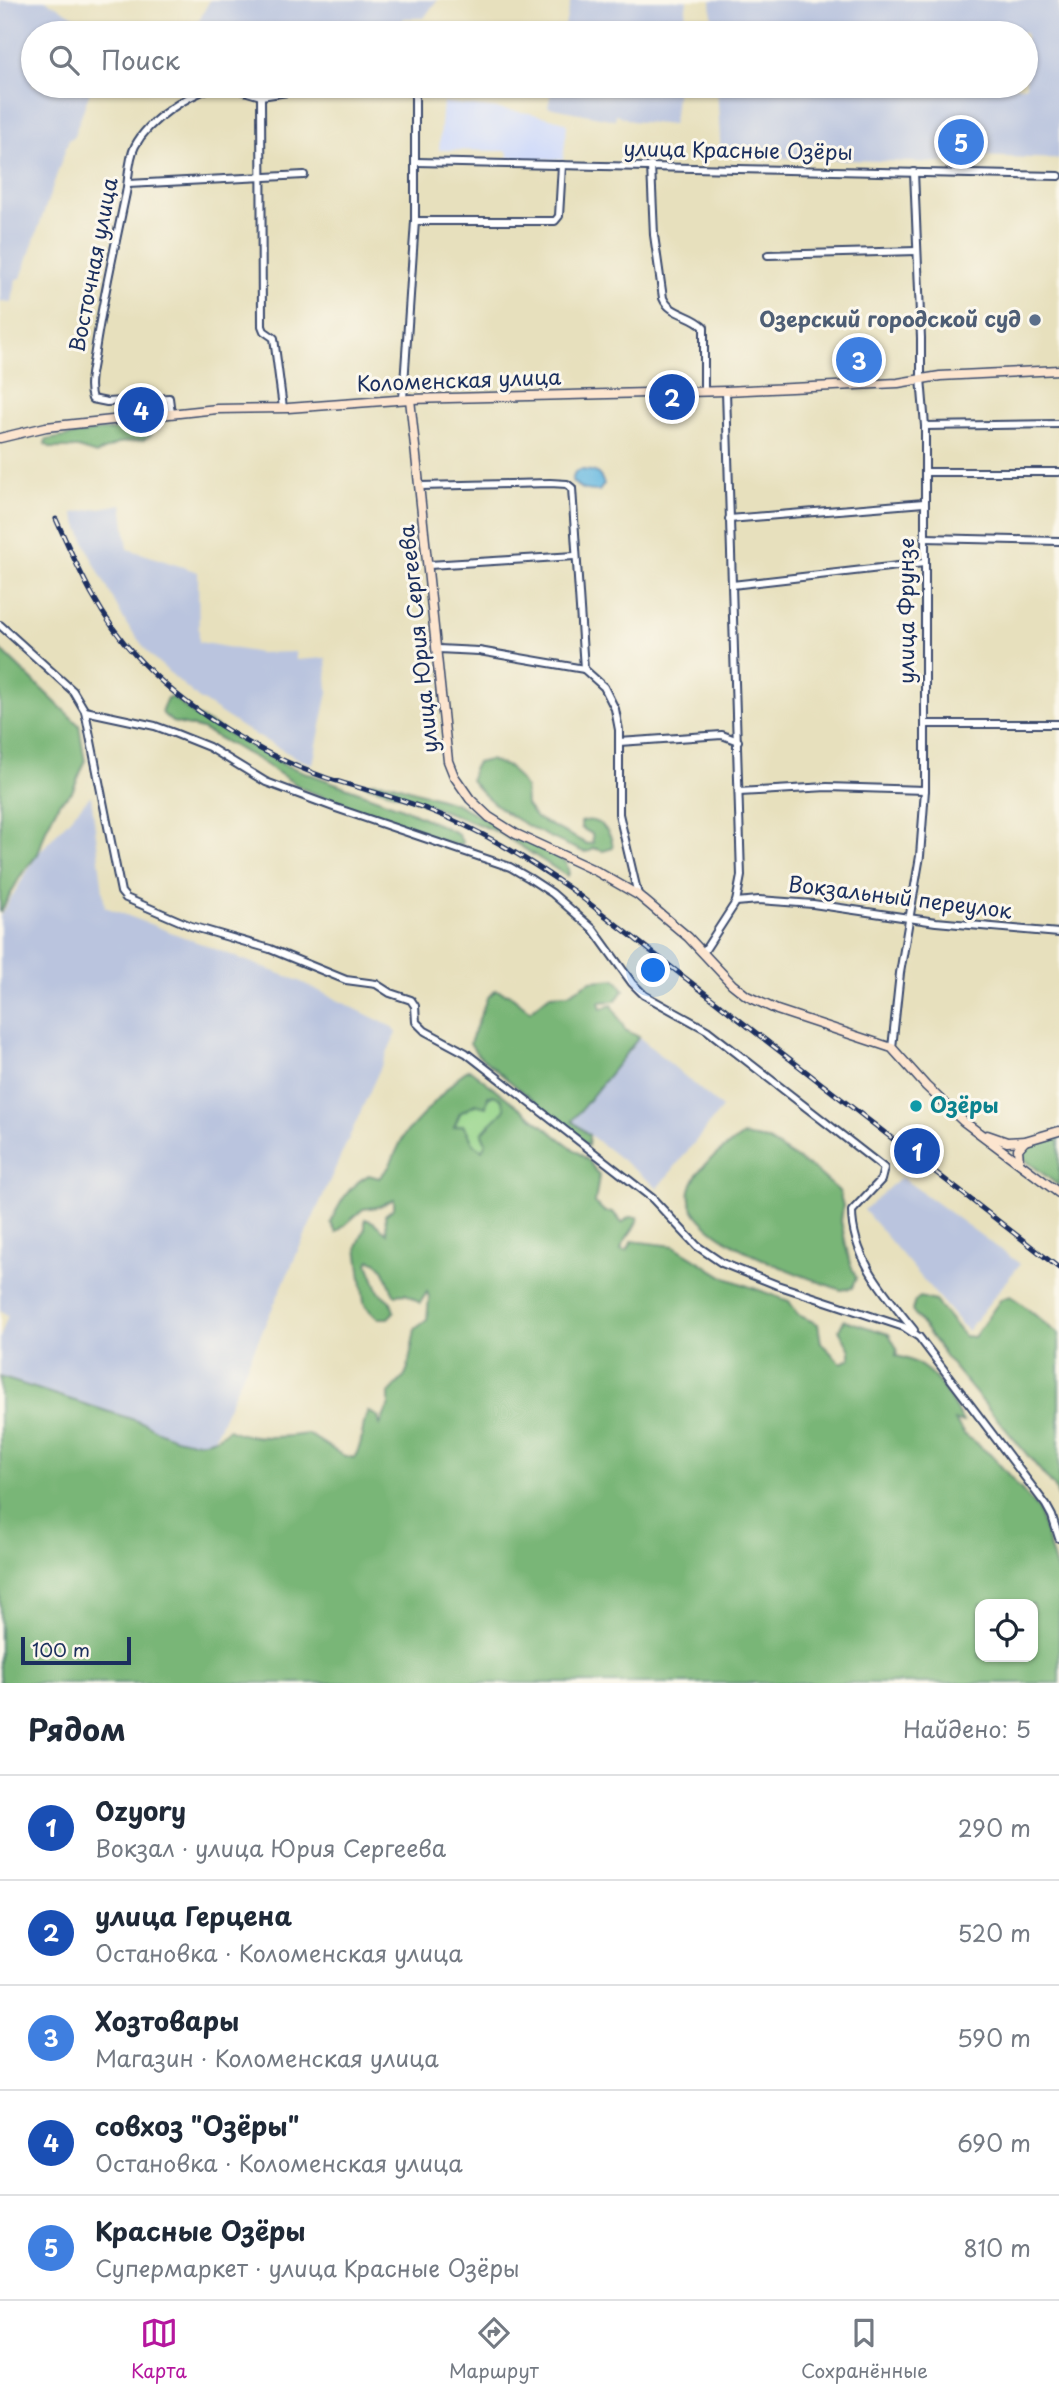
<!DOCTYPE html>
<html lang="ru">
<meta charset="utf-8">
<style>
body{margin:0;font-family:"Playpen Sans",sans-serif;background:#f6f6f7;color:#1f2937}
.controls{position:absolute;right:21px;bottom:21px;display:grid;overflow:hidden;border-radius:14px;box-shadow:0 2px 5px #0004}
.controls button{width:63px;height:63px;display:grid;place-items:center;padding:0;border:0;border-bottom:2px solid #e0e1e3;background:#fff;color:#1f2937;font:35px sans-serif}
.scale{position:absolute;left:21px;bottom:18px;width:110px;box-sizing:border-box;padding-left:7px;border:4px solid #1b2f5e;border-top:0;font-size:19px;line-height:24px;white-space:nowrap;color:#1b2f5e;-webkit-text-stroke:5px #fbf7ec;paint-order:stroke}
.you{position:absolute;left:654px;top:971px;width:24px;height:24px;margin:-18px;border:5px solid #fff;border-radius:50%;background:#1a73e8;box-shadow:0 0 0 10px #1a73e833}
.badge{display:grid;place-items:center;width:46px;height:46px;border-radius:50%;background:#b5179e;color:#fff;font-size:23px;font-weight:700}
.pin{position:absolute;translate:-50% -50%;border:4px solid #fff;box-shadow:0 2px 7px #0006}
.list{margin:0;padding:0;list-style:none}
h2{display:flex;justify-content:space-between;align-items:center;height:91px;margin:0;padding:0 28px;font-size:30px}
h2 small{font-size:23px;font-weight:400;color:#747a83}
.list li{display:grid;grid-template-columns:46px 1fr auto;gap:21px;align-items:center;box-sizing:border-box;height:105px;padding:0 28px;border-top:2px solid #e0e1e3}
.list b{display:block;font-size:26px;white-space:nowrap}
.list p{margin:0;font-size:23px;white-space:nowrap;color:#747a83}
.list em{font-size:23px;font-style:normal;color:#747a83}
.icon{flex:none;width:38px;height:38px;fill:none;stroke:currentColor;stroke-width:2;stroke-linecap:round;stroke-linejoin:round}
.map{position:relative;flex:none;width:1059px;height:1683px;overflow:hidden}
.search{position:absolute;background:#fff;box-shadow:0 2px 5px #0004;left:21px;right:21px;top:21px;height:77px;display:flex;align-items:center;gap:18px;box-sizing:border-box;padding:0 24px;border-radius:38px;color:#747a83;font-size:26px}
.sheet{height:616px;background:#fff}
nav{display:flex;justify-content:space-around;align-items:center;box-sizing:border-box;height:98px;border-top:2px solid #e0e1e3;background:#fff;font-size:19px;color:#747a83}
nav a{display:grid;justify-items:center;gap:4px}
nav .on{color:#b5179e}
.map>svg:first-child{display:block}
.built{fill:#cfdafa}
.industrial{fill:#bac4de}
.green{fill:#97d58b;stroke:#598274;stroke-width:2}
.forest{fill:#79b677;stroke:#4a726a;stroke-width:2;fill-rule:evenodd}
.water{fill:#65b8e0;stroke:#40749f;stroke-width:2}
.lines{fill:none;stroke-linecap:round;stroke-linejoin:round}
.street-casing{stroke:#3a4a6c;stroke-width:10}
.secondary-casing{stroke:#3a4a6c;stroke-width:11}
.street{stroke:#fff;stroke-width:6}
.secondary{stroke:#fce5cf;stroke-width:8}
.rail-casing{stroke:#1b2f5e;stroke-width:5}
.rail{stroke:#fbf7ec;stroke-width:2.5;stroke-dasharray:8;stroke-linecap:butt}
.service-dot{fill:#5c6f8a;stroke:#fbf7ec;stroke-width:2.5}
.culture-dot{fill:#0f9aa8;stroke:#fbf7ec;stroke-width:2.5}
.labels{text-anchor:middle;stroke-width:6;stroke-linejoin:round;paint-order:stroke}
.street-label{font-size:21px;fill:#1b2f5e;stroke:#fbf7ec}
.service-label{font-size:21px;font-weight:bold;fill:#4e5e75;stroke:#fbf7ec;text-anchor:end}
.culture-label{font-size:21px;font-weight:bold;fill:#0d838f;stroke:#fbf7ec;text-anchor:start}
</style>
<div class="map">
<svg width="1059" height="1683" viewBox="0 0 1059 1683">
<rect width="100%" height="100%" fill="#fbf7ec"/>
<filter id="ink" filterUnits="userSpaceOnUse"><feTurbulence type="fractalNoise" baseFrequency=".0143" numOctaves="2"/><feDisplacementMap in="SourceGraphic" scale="14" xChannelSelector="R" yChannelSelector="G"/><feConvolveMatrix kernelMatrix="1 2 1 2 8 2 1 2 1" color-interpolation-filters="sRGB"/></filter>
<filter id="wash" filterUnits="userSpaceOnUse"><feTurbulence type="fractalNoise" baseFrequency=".00686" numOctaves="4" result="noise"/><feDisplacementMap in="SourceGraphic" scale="28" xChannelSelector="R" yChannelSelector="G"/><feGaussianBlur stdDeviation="1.57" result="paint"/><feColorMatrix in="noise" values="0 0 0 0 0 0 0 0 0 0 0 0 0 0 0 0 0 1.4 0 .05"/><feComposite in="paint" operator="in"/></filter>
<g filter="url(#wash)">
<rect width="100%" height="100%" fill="#e7e0bd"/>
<polygon class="built" points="443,102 529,113 562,121 567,125 563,160 509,158 507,151 439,150"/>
<g class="industrial">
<polygon points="0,0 45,0 105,33 33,33 33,86 92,86 73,138 69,139 21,278 16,279 12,302 0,301"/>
<polygon points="210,0 437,0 424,18 404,18 401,23 365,26 345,33 192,33"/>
<polygon points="571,0 687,0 683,33 563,33"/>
<polygon points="711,0 1059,0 1059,159 977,156 977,159 945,157 945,163 721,156 717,86 1026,86 1026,33 713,33"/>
<polygon points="552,86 677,86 673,125 632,121 616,114 615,120 548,107"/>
<polygon points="122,504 128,549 198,572 199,642 259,653 295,652 296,660 326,658 328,692 313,764 300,760 245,729 198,698 151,656 127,625 92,559 73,513"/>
<polygon points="91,795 105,907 299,981 394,1028 396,1033 206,1456 0,1377 0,1338 8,1315 0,1311 0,916 38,854"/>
<polygon points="639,1037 722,1108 658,1188 572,1121"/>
<polygon points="901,1177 1020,1264 967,1331 864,1210"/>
</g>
<path class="green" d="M 494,1095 L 501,1099 L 506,1108 C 502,1116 489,1123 482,1134 L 486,1143 L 483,1150 L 474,1145 L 467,1130 L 454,1128 L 460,1113 Z"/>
<g class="forest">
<polygon points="138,429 151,435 143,440 119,443 96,454 78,448 52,448 45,444 46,440 97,431"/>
<polygon points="0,649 79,725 85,762 72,792 59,803 47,827 38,854 21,875 0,913"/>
<polygon points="173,697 193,714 285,765 400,807 457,833 463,843 459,845 450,844 303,789 257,759 202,729 172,722 163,714 162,709 167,698"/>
<path d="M 489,760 L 509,767 L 525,787 L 526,805 L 536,818 L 587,844 L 593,843 L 592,834 L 581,828 L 581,822 C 598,816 612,831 613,848 L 603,851 L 593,848 L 590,851 L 584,852 C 544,836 497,814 471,780 L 473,769 L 477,763 Z"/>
<polygon points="371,782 390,783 457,804 566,862 569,874 567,876 498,832 408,797 366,785"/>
<polygon points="616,979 624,990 615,1001 599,1002 601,1009 612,1005 625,1030 639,1037 572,1121 589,1135 588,1146 477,1054 470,1043 487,998 496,990 510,995 530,1011 550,995 568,994 591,981"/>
<path d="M 469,1069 L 589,1161 L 599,1176 L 595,1203 L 605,1212 L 613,1212 L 622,1223 L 629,1217 L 638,1217 C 636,1231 625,1234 621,1250 L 627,1251 L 632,1241 L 674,1246 L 726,1278 L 789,1301 L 798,1315 L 818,1324 L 821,1343 L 841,1363 L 850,1359 L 850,1350 L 839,1330 L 844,1320 L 889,1334 L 897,1349 L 896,1356 C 931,1362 947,1392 963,1422 L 955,1421 L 964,1434 L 992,1456 L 1038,1509 L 1059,1578 L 1059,1683 L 0,1683 L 0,1377 L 144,1423 C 169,1439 205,1452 229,1429 C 249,1441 286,1437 308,1434 L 342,1455 L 354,1458 C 365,1441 360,1428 368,1411 L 378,1417 L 380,1425 L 389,1405 L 389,1393 L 404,1377 L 408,1368 L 415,1329 L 427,1320 L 429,1297 L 427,1292 L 420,1303 L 406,1294 L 395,1295 C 386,1282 387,1264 370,1260 L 368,1264 L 379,1292 L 391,1302 L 394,1312 L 388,1318 L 377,1318 L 366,1307 L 364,1302 L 357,1247 L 365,1228 L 365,1219 L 373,1222 L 387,1233 L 385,1215 L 394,1208 L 394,1199 L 378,1207 L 363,1209 L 336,1233 L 331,1223 C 339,1203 349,1185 369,1175 L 379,1178 L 389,1167 L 404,1135 L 458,1077 ZM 494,1095 L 501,1099 L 505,1108 C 502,1116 489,1123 482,1134 L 486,1143 L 482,1150 L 474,1144 L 463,1125 L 454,1127 L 460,1113 L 475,1104 L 486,1107 L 488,1096 ZM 980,1604 L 1033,1604 L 1033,1657 L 980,1657 Z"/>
<path d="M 742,1136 L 767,1140 L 816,1171 L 839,1191 L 843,1206 L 841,1221 L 849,1260 L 856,1278 L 852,1288 L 841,1290 C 807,1277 680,1237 690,1190 C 695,1166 724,1149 742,1136 Z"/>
<polygon points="1059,1136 1059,1186 1024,1159 1024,1153 1031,1144"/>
<path d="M 1010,1296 C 1028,1306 1041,1323 1059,1334 L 1059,1499 L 1055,1488 L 952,1365 L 912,1310 L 915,1301 L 920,1297 L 935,1301 L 964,1336 L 974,1337 L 1001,1299 Z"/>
</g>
<path class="water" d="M 581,470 C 594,471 599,471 604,484 L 599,491 C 588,491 580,490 572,481 L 575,472 Z"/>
</g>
<g filter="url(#ink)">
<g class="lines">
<g class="street-casing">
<g id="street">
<polyline points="227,86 261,96 320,87 374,87 415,92 415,221 403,399"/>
<polyline points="261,96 262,326 264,331 274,338 283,408"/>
<polyline points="416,162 1059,176"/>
<path d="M 651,166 L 654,235 L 663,298 C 670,315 692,314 704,327 L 704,392"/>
<polyline points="128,184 304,175"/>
<polyline points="415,221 555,221 559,216 562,165"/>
<polyline points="768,255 917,251"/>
<path d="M 171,413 L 169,398 L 107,402 L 92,399 C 87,384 93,366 95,351 C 103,298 115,246 126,193 C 129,178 128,160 135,146 C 149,119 187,96 215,86"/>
<polyline points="925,426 1059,424"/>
<polyline points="925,472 1059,472"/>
<polyline points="420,486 550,483 567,484 572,488 584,669 604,687 615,709 619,730 619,814 638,895"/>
<polyline points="729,519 924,503"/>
<polyline points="924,538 1059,541"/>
<polyline points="429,565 575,556"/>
<polyline points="732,585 924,563"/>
<polyline points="0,625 73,691 85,711 121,892 126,898 191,926 270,949 346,980 376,984 390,993 411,1000 415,1006 416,1022 425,1031 466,1053 652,1198 697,1246 722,1263 777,1285 904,1327 919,1337 1046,1505 1052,1516 1059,1538"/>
<polyline points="438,649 479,651 584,669"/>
<path d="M 85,711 L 155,726 L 174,733 L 209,747 L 266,782 L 336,808 L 510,867 L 529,878 L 552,893 L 593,929 L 632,983 L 644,995 L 707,1030 L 884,1168 L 881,1180 L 852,1211 C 852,1258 886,1295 914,1330"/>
<polyline points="925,724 1059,724"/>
<polyline points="619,742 722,735 738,741"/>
<polyline points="739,792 827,787 925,790"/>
<polyline points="736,902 759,900 813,904 936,922 1059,933"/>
<polyline points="703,953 736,902 741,876 726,391"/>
<polyline points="892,1048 900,973 920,856 925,790 925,426 921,378 921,338 914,172"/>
</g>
</g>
<g class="secondary-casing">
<g id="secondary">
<polyline points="410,399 448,761 454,776 470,799 489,817 516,834 596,871 638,895 688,937 732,984 747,996 777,1010 892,1048 926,1086 963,1121 1059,1193"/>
<polyline points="0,438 46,427 217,409 288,408 410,399 726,391 898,383 940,376 1059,370"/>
<polyline points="987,1135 1007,1142 1025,1141"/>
<polyline points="1019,1162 1018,1149 1025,1141 1059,1131"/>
</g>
</g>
<use href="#street" class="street"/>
<use href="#secondary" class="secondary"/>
<g class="rail-casing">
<path id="rail" d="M 56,519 C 77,566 99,617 136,656 C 184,709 260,755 327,778 C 361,789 396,797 429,810 C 481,830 526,858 572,890 L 1059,1268"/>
</g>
<use href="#rail" class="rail"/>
</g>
</g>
<circle class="service-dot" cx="1035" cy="320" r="7"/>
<circle class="culture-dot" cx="916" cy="1106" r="7"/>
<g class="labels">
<g class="street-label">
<text transform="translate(738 151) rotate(1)" y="7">улица Красные Озёры</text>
<text transform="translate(94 265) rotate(-79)" y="7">Восточная улица</text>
<text transform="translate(459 381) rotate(-2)" y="7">Коломенская улица</text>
<text transform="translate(907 611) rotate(-90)" y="7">улица Фрунзе</text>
<text transform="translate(419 639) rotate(-96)" y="7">улица Юрия Сергеева</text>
<text transform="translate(900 898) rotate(7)" y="7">Вокзальный переулок</text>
</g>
<g class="service-label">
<text x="1021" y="327">Озерский городской суд</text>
</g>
<g class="culture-label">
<text x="930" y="1113">Озёры</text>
</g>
</g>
</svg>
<div class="controls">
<button><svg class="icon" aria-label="locate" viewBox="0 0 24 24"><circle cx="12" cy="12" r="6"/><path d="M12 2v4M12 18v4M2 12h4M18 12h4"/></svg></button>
</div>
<div class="scale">100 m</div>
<div class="you"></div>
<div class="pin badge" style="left:917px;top:1151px;background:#1a4fb4">1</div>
<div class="pin badge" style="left:672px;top:397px;background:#1a4fb4">2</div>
<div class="pin badge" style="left:859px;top:360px;background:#3f7fe0">3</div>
<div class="pin badge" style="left:141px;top:410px;background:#1a4fb4">4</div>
<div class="pin badge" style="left:961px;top:142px;background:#3f7fe0">5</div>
<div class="search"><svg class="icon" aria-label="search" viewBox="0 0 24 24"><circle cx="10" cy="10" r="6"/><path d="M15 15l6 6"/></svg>Поиск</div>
</div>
<section class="sheet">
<h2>Рядом<small>Найдено: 5</small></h2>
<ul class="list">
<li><span class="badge" style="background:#1a4fb4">1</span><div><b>Ozyory</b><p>Вокзал · улица Юрия Сергеева</p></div><em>290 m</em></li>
<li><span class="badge" style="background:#1a4fb4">2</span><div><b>улица Герцена</b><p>Остановка · Коломенская улица</p></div><em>520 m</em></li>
<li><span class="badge" style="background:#3f7fe0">3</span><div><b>Хозтовары</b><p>Магазин · Коломенская улица</p></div><em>590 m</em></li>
<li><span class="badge" style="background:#1a4fb4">4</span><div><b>совхоз &quot;Озёры&quot;</b><p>Остановка · Коломенская улица</p></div><em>690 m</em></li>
<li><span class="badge" style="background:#3f7fe0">5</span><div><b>Красные Озёры</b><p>Супермаркет · улица Красные Озёры</p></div><em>810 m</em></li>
</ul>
</section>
<nav>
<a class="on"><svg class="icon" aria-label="map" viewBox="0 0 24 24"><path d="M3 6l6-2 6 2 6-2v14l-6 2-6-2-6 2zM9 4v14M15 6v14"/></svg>Карта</a>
<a><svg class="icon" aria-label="directions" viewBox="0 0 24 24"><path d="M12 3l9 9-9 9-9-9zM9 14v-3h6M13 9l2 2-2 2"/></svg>Маршрут</a>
<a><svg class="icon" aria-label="saved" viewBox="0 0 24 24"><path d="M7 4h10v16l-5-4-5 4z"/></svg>Сохранённые</a>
</nav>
